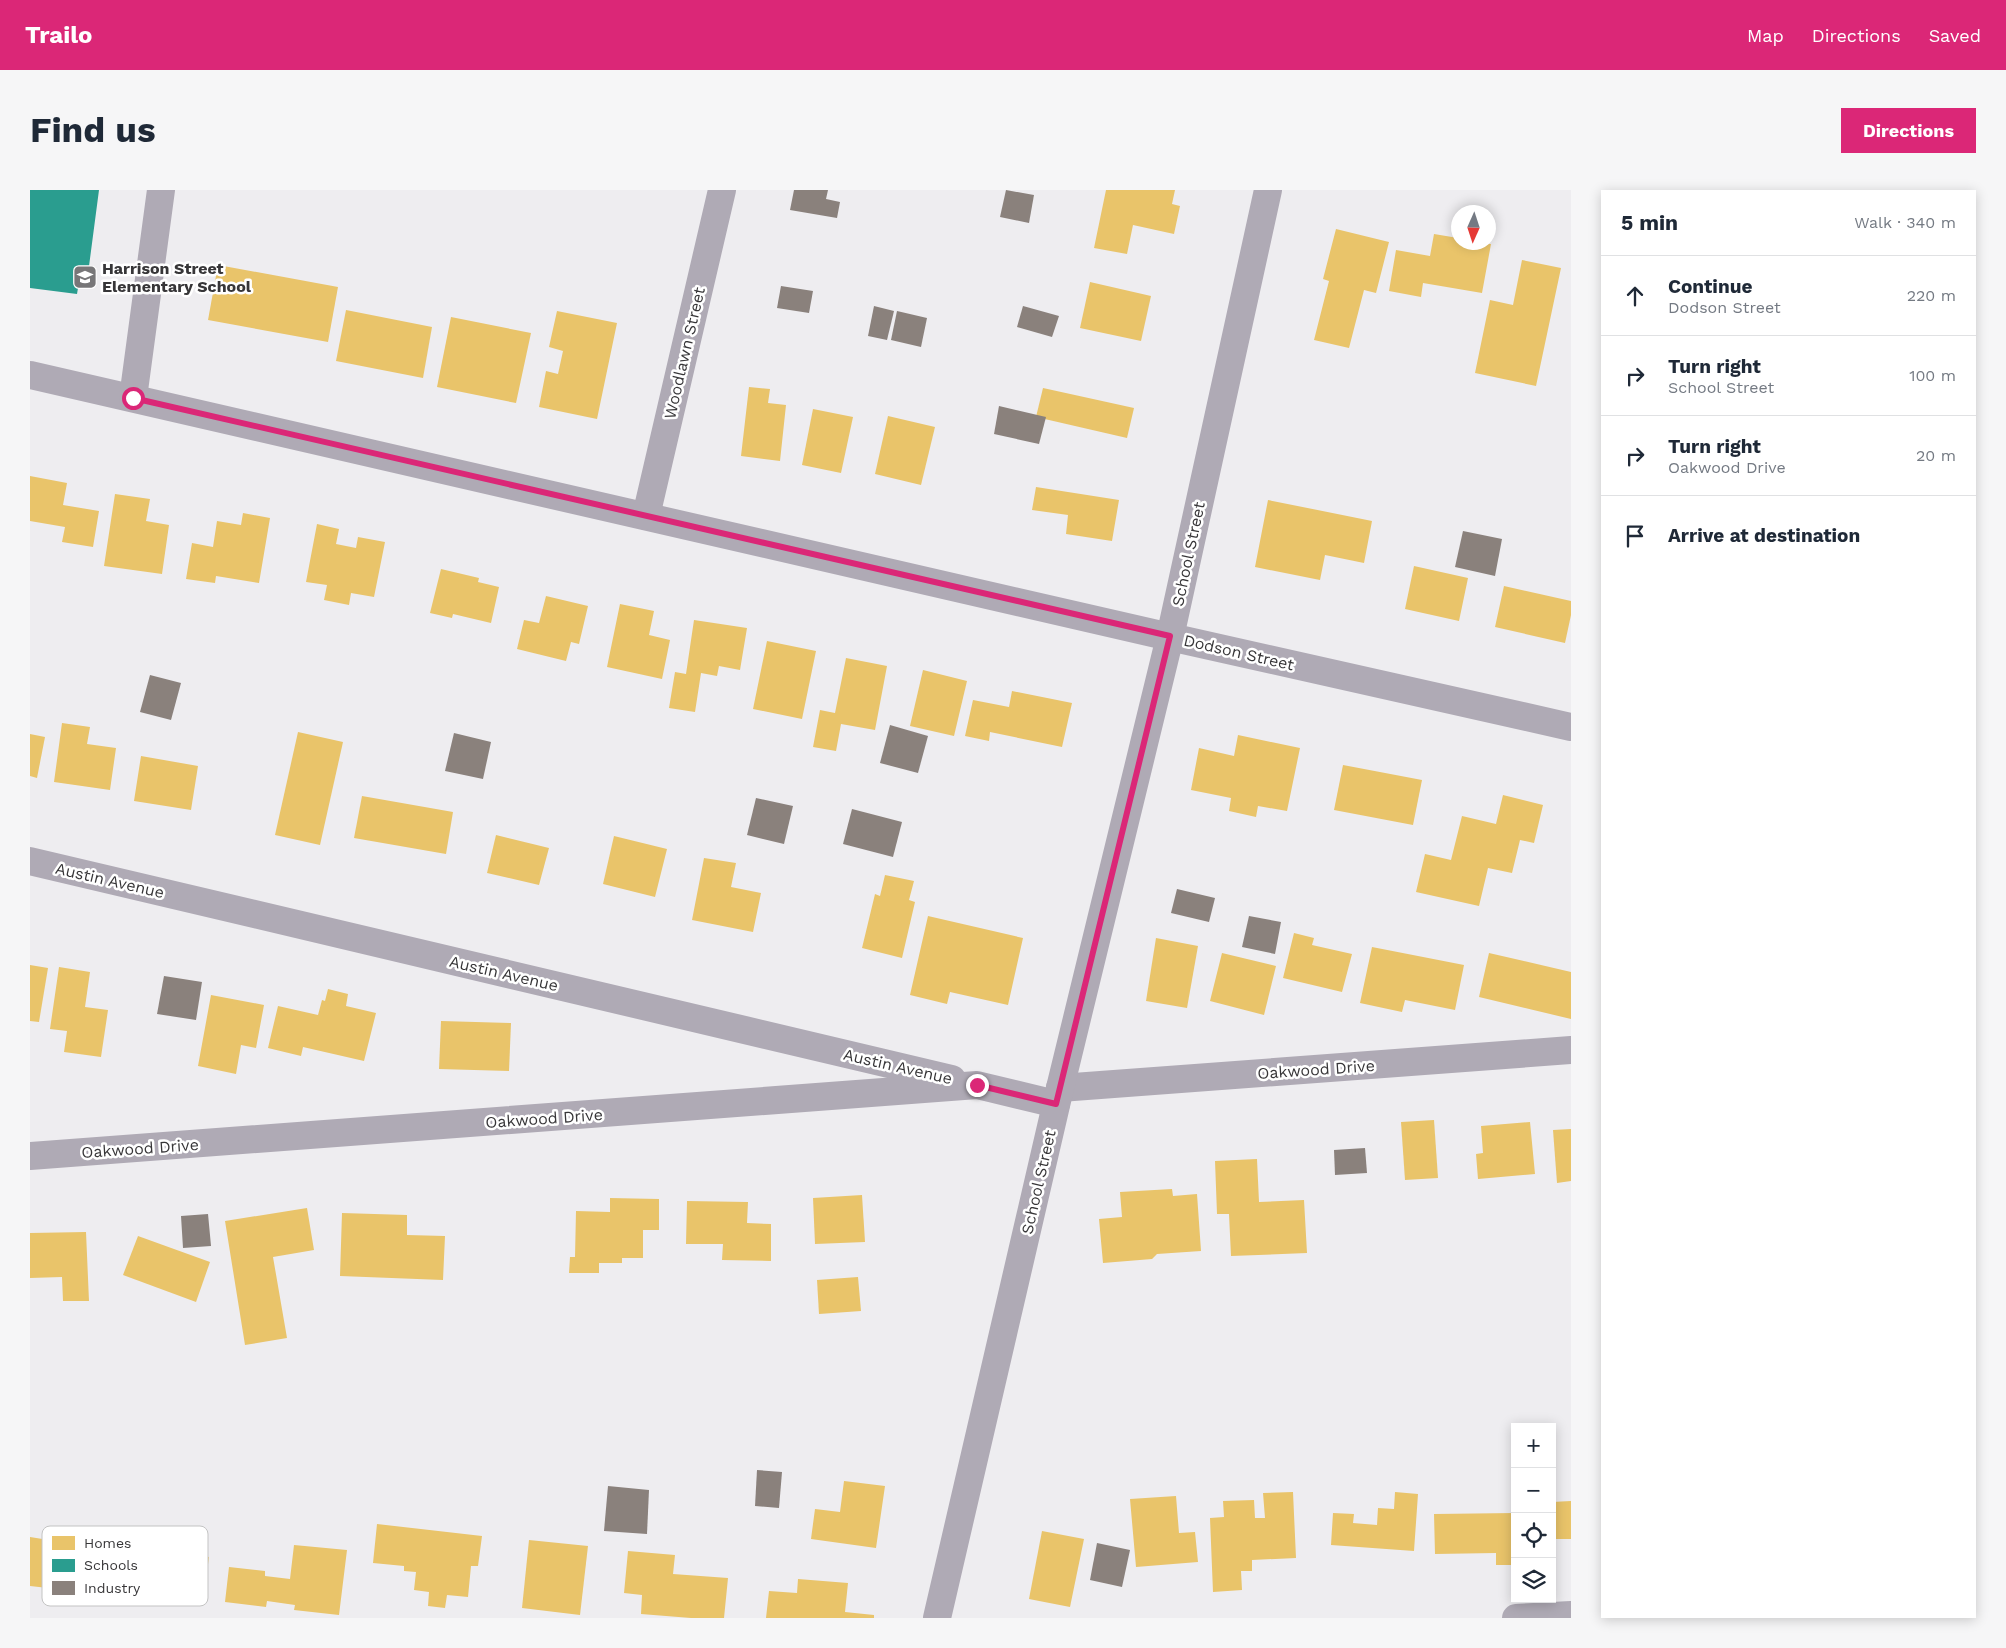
<!DOCTYPE html>
<meta charset="utf-8">
<style>
body{margin:0;font-family:"Work Sans",sans-serif;background:#f6f6f7;color:#1f2937}
.controls{position:absolute;right:15px;bottom:15px;display:grid;overflow:hidden;border-radius:0px;box-shadow:0 2px 12px #0003}
.controls button{width:45px;height:45px;display:grid;place-items:center;padding:0;border:0;border-bottom:1px solid #e0e1e3;background:#fff;color:#1f2937;font:25px sans-serif}
.compass{position:absolute;left:1421px;top:15px;width:45px;height:45px;border-radius:50%;background:#fff;box-shadow:0 2px 12px #0003;rotate:183deg}
.stop{position:absolute;width:15px;height:15px;margin:-11px;border:4px solid #db2777;border-radius:50%;background:#fff}
.stop.end{background:#db2777;border-color:#fff;box-shadow:0 1px 5px #0008}
.list{margin:0;padding:0;list-style:none}
h2{display:flex;justify-content:space-between;align-items:center;height:65px;margin:0;padding:0 20px;font-size:21px}
h2 small{font-size:16px;font-weight:400;color:#747a83}
.list li{display:grid;grid-template-columns:32px 1fr auto;gap:15px;align-items:center;box-sizing:border-box;height:80px;padding:0 20px;border-top:1px solid #e0e1e3}
.list b{display:block;font-size:19px;white-space:nowrap}
.list p{margin:0;font-size:16px;white-space:nowrap;color:#747a83}
.list em{font-size:16px;font-style:normal;color:#747a83}
.icon{flex:none;width:28px;height:28px;fill:none;stroke:currentColor;stroke-width:2;stroke-linecap:round;stroke-linejoin:round}
.map{position:relative;flex:none;width:1541px;height:1428px;overflow:hidden;border-radius:0px}
header{display:flex;align-items:center;gap:30px;box-sizing:border-box;height:70px;padding:0 25px;background:#db2777;color:#fff}
header strong{font-size:24px}
nav{display:flex;gap:28px;margin-inline-start:auto;font-size:18px}
.intro{display:flex;align-items:center;justify-content:space-between;box-sizing:border-box;height:120px;padding:0 30px}
h1{margin:0;font-size:35px}
.button{padding:12px 22px;border-radius:0px;background:#db2777;color:#fff;font-size:18px;font-weight:700}
main{display:flex;gap:30px;padding:0 30px}
aside{flex:1;background:#fff;border-radius:0px;box-shadow:0 2px 12px #0003}
.map>svg:first-child{display:block}
.homes{fill:#e9c46a}
.schools{fill:#2a9d8f}
.industry{fill:#8a817c}
.lines{fill:none;stroke-linecap:round;stroke-linejoin:round}
.street{stroke:#afaab5;stroke-width:28}
.route{stroke:#db2777;stroke-width:6}
.labels{text-anchor:middle;stroke-width:5;stroke-linejoin:round;paint-order:stroke}
.poi-label{font-size:16px;font-weight:bold;fill:#373638;stroke:#fff;text-anchor:start}
.street-label{font-size:16px;fill:#373638;stroke:#fff}
.key{fill:#fff;stroke:#c3c3c3;stroke-width:1}
.key-label{font-size:14px;fill:#373638}
</style>
<header>
<strong>Trailo</strong>
<nav><a>Map</a><a>Directions</a><a>Saved</a></nav>
</header>
<div class="intro"><h1>Find us</h1><a class="button">Directions</a></div>
<main>
<div class="map">
<svg width="1541" height="1428" viewBox="0 0 1541 1428">
<rect width="100%" height="100%" fill="#eeedf0"/>
<g class="homes">
<polygon points="1076,0 1145,0 1142,14 1150,16 1144,44 1103,35 1097,64 1064,58"/>
<polygon points="1306,39 1359,52 1346,103 1334,100 1319,158 1284,150 1299,91 1293,89"/>
<polygon points="1404,44 1428,48 1428,52 1461,54 1452,103 1393,93 1391,107 1359,101 1366,60 1400,66"/>
<polygon points="1492,70 1531,78 1506,196 1445,183 1460,110 1483,115"/>
<polygon points="188,75 308,97 298,152 178,130"/>
<polygon points="1060,92 1121,106 1111,151 1050,138"/>
<polygon points="316,120 402,137 393,188 306,171"/>
<polygon points="527,121 587,133 567,229 509,217 516,181 528,184 533,161 519,157"/>
<polygon points="421,127 501,143 486,213 407,197"/>
<polygon points="719,197 740,199 738,213 756,215 750,271 711,266"/>
<polygon points="1013,198 1104,218 1097,248 1006,227"/>
<polygon points="783,219 823,227 811,283 772,275"/>
<polygon points="858,226 905,237 891,295 845,284"/>
<polygon points="0,286 37,293 33,315 69,321 63,357 32,352 35,337 0,331"/>
<polygon points="1006,297 1089,310 1082,351 1036,344 1038,325 1002,320"/>
<polygon points="85,304 120,309 116,331 139,335 132,384 74,376"/>
<polygon points="1238,310 1342,331 1334,373 1295,365 1290,390 1225,377"/>
<polygon points="213,323 240,328 229,393 186,386 185,393 156,389 162,353 183,357 187,331 211,335"/>
<polygon points="287,334 309,339 306,354 326,358 328,347 355,352 344,407 321,403 319,415 294,410 297,395 276,392"/>
<polygon points="1384,376 1438,388 1429,431 1375,419"/>
<polygon points="411,379 449,388 448,392 469,397 461,433 423,424 422,428 400,423"/>
<polygon points="1474,396 1541,411 1541,425 1535,453 1465,437"/>
<polygon points="516,406 558,416 549,454 541,452 536,471 487,459 494,430 509,433"/>
<polygon points="590,414 624,421 619,445 640,450 632,489 577,477"/>
<polygon points="664,430 717,438 710,480 689,476 687,486 671,483 665,522 639,518 645,482 656,484"/>
<polygon points="737,451 786,461 772,529 723,519"/>
<polygon points="816,468 857,476 845,540 811,534 806,561 783,557 790,520 805,523"/>
<polygon points="893,480 937,491 924,546 880,536"/>
<polygon points="982,501 1042,513 1032,557 960,542 959,551 935,546 943,510 979,517"/>
<polygon points="32,533 60,537 57,554 86,558 80,600 24,592"/>
<polygon points="268,542 313,552 290,655 245,645"/>
<polygon points="0,544 15,547 7,588 0,586"/>
<polygon points="1208,545 1270,558 1257,621 1228,616 1226,627 1199,621 1201,608 1161,600 1169,558 1204,566"/>
<polygon points="111,566 168,576 161,620 104,611"/>
<polygon points="1313,575 1392,590 1383,635 1304,620"/>
<polygon points="1473,605 1513,615 1504,653 1490,650 1482,683 1458,678 1449,716 1386,702 1395,664 1421,670 1432,626 1466,634"/>
<polygon points="332,606 423,622 416,664 324,648"/>
<polygon points="466,645 519,658 509,695 457,683"/>
<polygon points="584,646 637,659 625,707 573,694"/>
<polygon points="674,668 706,673 701,697 731,703 723,742 662,730"/>
<polygon points="855,685 884,691 879,710 885,712 872,768 832,758 845,704 850,706"/>
<polygon points="898,726 993,748 978,815 920,802 917,814 880,805"/>
<polygon points="1264,743 1284,748 1282,755 1322,764 1312,802 1253,788"/>
<polygon points="1126,748 1168,756 1157,818 1116,811"/>
<polygon points="1342,757 1434,775 1425,820 1375,810 1372,822 1330,813"/>
<polygon points="1192,763 1246,776 1234,825 1180,811"/>
<polygon points="1459,763 1541,782 1541,829 1449,807"/>
<polygon points="0,775 18,778 9,832 0,831"/>
<polygon points="29,777 60,782 55,817 78,820 71,867 34,862 37,841 20,839"/>
<polygon points="298,799 318,804 316,816 346,823 334,871 273,857 271,866 238,858 248,816 288,825 292,810 295,811"/>
<polygon points="181,805 234,815 226,858 211,855 206,884 168,876"/>
<polygon points="411,831 481,833 479,881 409,879"/>
<polygon points="1404,930 1408,988 1375,990 1371,932"/>
<polygon points="1500,932 1505,984 1448,989 1446,964 1453,963 1451,936"/>
<polygon points="1541,939 1541,991 1527,993 1523,940"/>
<polygon points="1227,969 1229,1012 1274,1010 1277,1063 1201,1066 1199,1024 1187,1024 1185,971"/>
<polygon points="1142,999 1143,1006 1167,1004 1171,1061 1127,1064 1122,1069 1073,1073 1069,1029 1092,1027 1090,1002"/>
<polygon points="832,1005 835,1052 785,1054 783,1008"/>
<polygon points="580,1008 629,1009 629,1040 613,1040 613,1068 592,1068 592,1073 569,1073 569,1083 539,1083 540,1067 545,1067 546,1021 580,1022"/>
<polygon points="657,1011 718,1012 717,1033 741,1034 741,1071 692,1070 693,1054 656,1054"/>
<polygon points="277,1018 284,1060 243,1067 257,1148 215,1155 195,1031"/>
<polygon points="312,1023 377,1025 377,1045 415,1046 413,1090 310,1086"/>
<polygon points="56,1042 59,1111 33,1111 32,1087 0,1088 0,1043"/>
<polygon points="108,1046 180,1072 166,1112 93,1085"/>
<polygon points="828,1087 831,1121 789,1124 787,1090"/>
<polygon points="814,1291 855,1296 846,1358 781,1349 785,1319 810,1322"/>
<polygon points="1263,1302 1266,1368 1222,1370 1222,1381 1211,1381 1212,1400 1183,1402 1180,1328 1194,1327 1193,1311 1224,1310 1225,1328 1235,1328 1233,1303"/>
<polygon points="1365,1302 1388,1304 1384,1361 1301,1355 1303,1323 1324,1324 1323,1333 1347,1335 1348,1318 1364,1319"/>
<polygon points="1146,1306 1149,1343 1165,1342 1168,1372 1106,1377 1100,1309"/>
<polygon points="1541,1311 1541,1349 1522,1349 1522,1312"/>
<polygon points="1485,1323 1485,1375 1466,1375 1466,1363 1405,1364 1404,1324"/>
<polygon points="347,1334 452,1346 448,1376 441,1376 438,1407 417,1405 415,1418 398,1416 399,1402 384,1400 386,1382 374,1381 374,1376 343,1373"/>
<polygon points="1012,1341 1054,1349 1040,1417 999,1409"/>
<polygon points="0,1347 25,1351 18,1398 0,1396"/>
<polygon points="62,1350 179,1367 174,1404 122,1396 120,1411 55,1402"/>
<polygon points="499,1350 558,1356 550,1425 492,1418"/>
<polygon points="264,1355 317,1360 309,1425 264,1420 265,1415 237,1411 236,1417 195,1412 199,1377 235,1381 235,1386 260,1389"/>
<polygon points="598,1361 645,1365 643,1384 698,1388 694,1428 661,1428 611,1424 612,1405 594,1403"/>
<polygon points="768,1389 818,1393 815,1422 844,1425 844,1428 736,1428 739,1401 767,1403"/>
</g>
<polygon class="schools" points="0,0 69,0 56,99 48,98 47,104 0,98"/>
<g class="industry">
<polygon points="764,0 798,0 796,9 810,12 807,28 760,20"/>
<polygon points="976,0 1004,5 999,33 970,27"/>
<polygon points="751,96 783,101 779,123 747,118"/>
<polygon points="844,116 864,121 857,150 838,146"/>
<polygon points="993,116 1029,126 1022,147 987,137"/>
<polygon points="867,121 897,128 891,157 861,150"/>
<polygon points="969,216 1016,227 1009,254 964,244"/>
<polygon points="1433,341 1472,349 1465,386 1425,377"/>
<polygon points="120,485 151,493 141,530 110,522"/>
<polygon points="860,535 898,546 888,583 850,573"/>
<polygon points="424,543 461,552 453,589 415,581"/>
<polygon points="726,608 763,616 754,654 717,645"/>
<polygon points="822,619 872,632 863,667 813,654"/>
<polygon points="1147,699 1185,708 1179,732 1141,723"/>
<polygon points="1219,726 1251,732 1245,764 1212,757"/>
<polygon points="134,786 172,792 166,830 127,824"/>
<polygon points="1335,958 1337,983 1305,985 1304,960"/>
<polygon points="178,1024 181,1056 153,1058 151,1026"/>
<polygon points="727,1280 752,1282 749,1318 725,1316"/>
<polygon points="578,1296 619,1300 617,1344 574,1341"/>
<polygon points="1067,1353 1100,1360 1092,1397 1060,1390"/>
</g>
<g class="lines">
<g class="street">
<polyline points="0,185 1140,447 1541,537"/>
<polyline points="103,208 131,0"/>
<polyline points="616,326 692,0"/>
<polyline points="0,671 922,889"/>
<polyline points="1030,898 1541,860"/>
<polyline points="0,966 947,895 1026,914"/>
<polyline points="907,1428 1030,898 1140,447 1238,0"/>
<polyline points="1486,1428 1541,1425"/>
</g>
</g>
<g class="lines">
<polyline class="route" points="103,208 1140,446 1026,914 947,895"/>
</g>
<defs>
<g id="school-square" transform="scale(1.25)"><rect x="-9" y="-9" width="18" height="18" rx="4" fill="#777678" stroke="#fff"/><path d="M0-5L7-2L0 1L-7-2ZM-4 1L0 2.5L4 1V4Q0 6-4 4Z" fill="#fff"/></g>
</defs>
<g fill-rule="evenodd">
<use href="#school-square" x="55" y="87"/>
</g>
<g class="labels">
<g class="poi-label">
<text x="72" y="84">Harrison Street<tspan x="72" dy="18">Elementary School</tspan></text>
</g>
<g class="street-label">
<text transform="translate(654 163) rotate(-77)" y="6">Woodlawn Street</text>
<text transform="translate(1158 364) rotate(-78)" y="6">School Street</text>
<text transform="translate(1209 462) rotate(13)" y="6">Dodson Street</text>
<text transform="translate(80 690) rotate(13)" y="6">Austin Avenue</text>
<text transform="translate(474 783) rotate(13)" y="6">Austin Avenue</text>
<text transform="translate(868 876) rotate(13)" y="6">Austin Avenue</text>
<text transform="translate(1286 879) rotate(-4)" y="6">Oakwood Drive</text>
<text transform="translate(514 928) rotate(-4)" y="6">Oakwood Drive</text>
<text transform="translate(110 958) rotate(-4)" y="6">Oakwood Drive</text>
<text transform="translate(1008 992) rotate(-77)" y="6">School Street</text>
</g>
</g>
<rect x="12" y="1336" width="166" height="80" rx="8" class="key"/>
<rect x="22" y="1346" width="23" height="14" fill="#e9c46a"/>
<rect x="22" y="1369" width="23" height="13" fill="#2a9d8f"/>
<rect x="22" y="1391" width="23" height="14" fill="#8a817c"/>
<g class="key-label">
<text x="54" y="1358">Homes</text>
<text x="54" y="1380">Schools</text>
<text x="54" y="1403">Industry</text>
</g>
</svg>
<div class="controls">
<button>+</button>
<button>−</button>
<button><svg class="icon" aria-label="locate" viewBox="0 0 24 24"><circle cx="12" cy="12" r="6"/><path d="M12 2v4M12 18v4M2 12h4M18 12h4"/></svg></button>
<button><svg class="icon" aria-label="layers" viewBox="0 0 24 24"><path d="M12 4l9 5-9 5-9-5zM3 14l9 5 9-5"/></svg></button>
</div>
<svg class="compass" viewBox="-18 -18 36 36"><path d="M0-13l5 13h-10z" fill="#e53935"/><path d="M0 13l5-13h-10z" fill="#747a83"/></svg>
<div class="stop" style="left:103px;top:208px"></div>
<div class="stop end" style="left:947px;top:895px"></div>
</div>
<aside>
<h2>5 min<small>Walk · 340 m</small></h2>
<ul class="list">
<li><svg class="icon" aria-label="ahead" viewBox="0 0 24 24"><path d="M12 20V5M6 11l6-6 6 6"/></svg><div><b>Continue</b><p>Dodson Street</p></div><em>220 m</em></li>
<li><svg class="icon" aria-label="right" viewBox="0 0 24 24"><path d="M7 20v-9h11M14 6l5 5-5 5"/></svg><div><b>Turn right</b><p>School Street</p></div><em>100 m</em></li>
<li><svg class="icon" aria-label="right" viewBox="0 0 24 24"><path d="M7 20v-9h11M14 6l5 5-5 5"/></svg><div><b>Turn right</b><p>Oakwood Drive</p></div><em>20 m</em></li>
<li><svg class="icon" aria-label="arrive" viewBox="0 0 24 24"><path d="M6 21V4h12l-3 4 3 4H6"/></svg><div><b>Arrive at destination</b></div></li>
</ul>
</aside>
</main>
